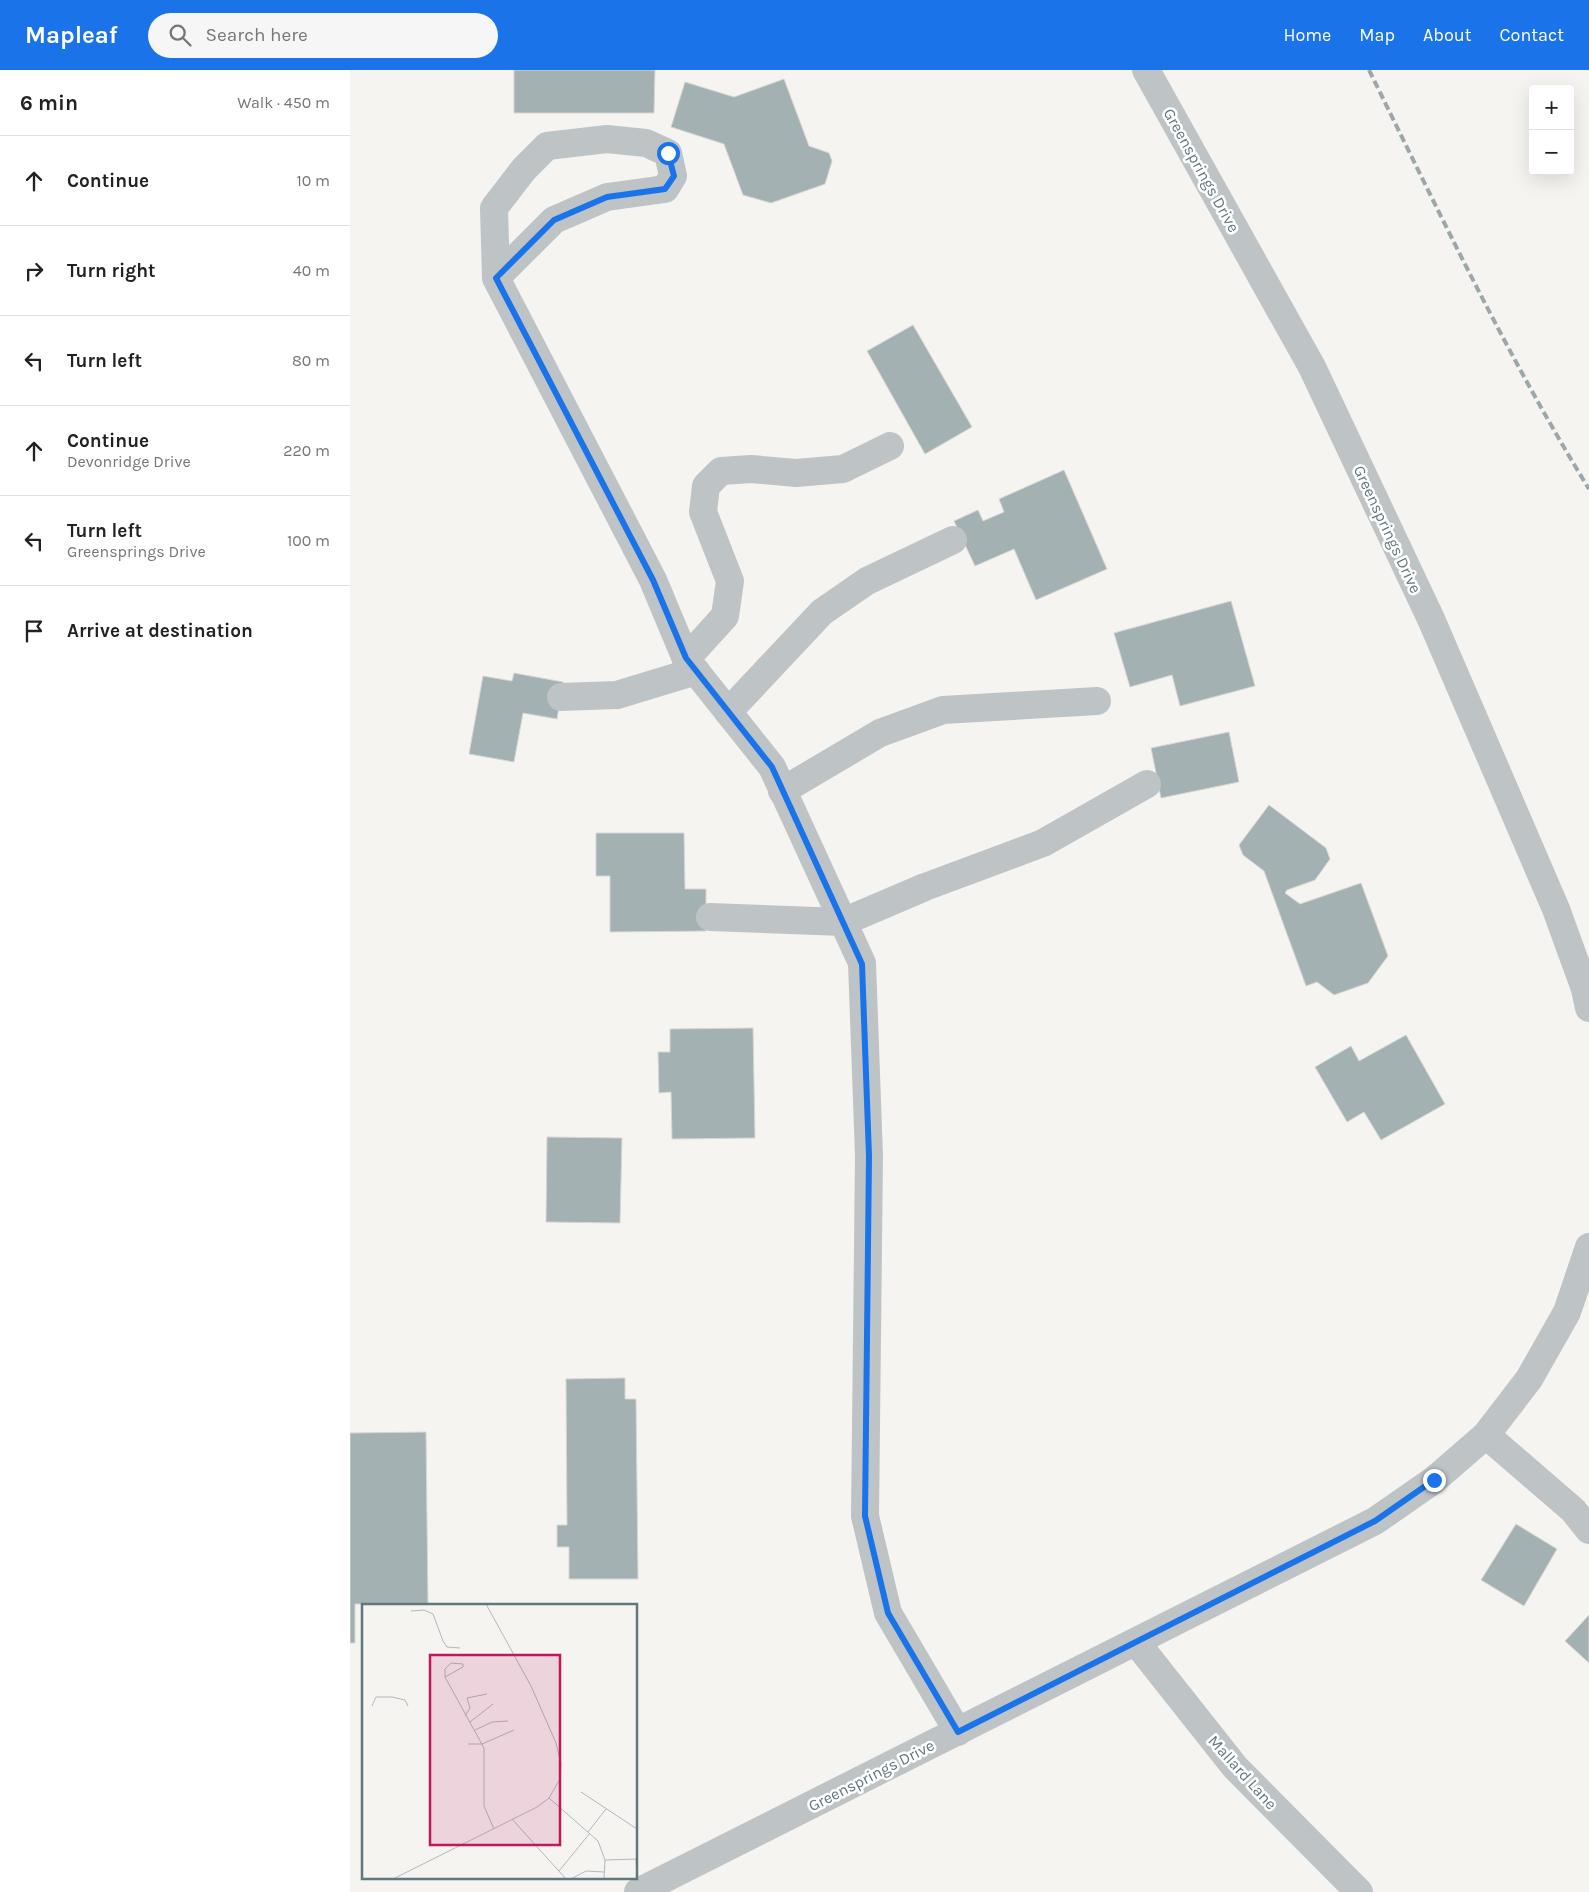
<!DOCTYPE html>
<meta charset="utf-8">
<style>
body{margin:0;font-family:Karla,sans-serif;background:#f6f6f6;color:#222}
.controls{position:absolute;right:15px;top:15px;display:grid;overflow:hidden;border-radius:5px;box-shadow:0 5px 20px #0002}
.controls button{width:45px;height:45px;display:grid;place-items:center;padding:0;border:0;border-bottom:1px solid #e0e0e0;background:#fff;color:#222;font:25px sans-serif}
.stop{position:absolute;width:15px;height:15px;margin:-11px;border:4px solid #1a73e8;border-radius:50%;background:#fff}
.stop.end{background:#1a73e8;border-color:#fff;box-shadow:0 1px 5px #0008}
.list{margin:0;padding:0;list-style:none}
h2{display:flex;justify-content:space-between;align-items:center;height:65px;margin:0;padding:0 20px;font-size:21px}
h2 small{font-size:16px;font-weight:400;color:#767676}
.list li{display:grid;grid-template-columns:32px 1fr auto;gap:15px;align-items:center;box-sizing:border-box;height:90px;padding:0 20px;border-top:1px solid #e0e0e0}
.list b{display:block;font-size:19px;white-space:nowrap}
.list p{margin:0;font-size:16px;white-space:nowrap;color:#767676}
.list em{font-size:16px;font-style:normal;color:#767676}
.icon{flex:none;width:28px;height:28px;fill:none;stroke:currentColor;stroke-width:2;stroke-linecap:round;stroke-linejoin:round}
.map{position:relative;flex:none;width:1239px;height:1822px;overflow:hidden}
header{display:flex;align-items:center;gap:30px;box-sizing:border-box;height:70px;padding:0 25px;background:#1a73e8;color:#fff}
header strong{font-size:24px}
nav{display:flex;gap:28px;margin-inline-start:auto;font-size:18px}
.search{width:350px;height:45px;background:#f6f6f6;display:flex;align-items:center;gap:12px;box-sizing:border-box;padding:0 18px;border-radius:28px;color:#767676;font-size:19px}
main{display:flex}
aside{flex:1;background:#fff}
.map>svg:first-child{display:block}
.building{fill:#a4b1b3;stroke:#d6d6d4}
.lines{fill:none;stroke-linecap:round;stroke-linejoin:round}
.minor{stroke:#bec4c6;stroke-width:28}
.rail{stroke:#9da7aa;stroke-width:4;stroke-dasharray:8 4;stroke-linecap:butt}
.route{stroke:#1a73e8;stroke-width:6}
.labels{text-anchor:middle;stroke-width:5;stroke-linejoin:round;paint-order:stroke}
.street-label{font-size:16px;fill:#60777d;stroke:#fff}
.inset-road{fill:none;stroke:#b0babc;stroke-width:1}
.view{fill:#c2185b;fill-opacity:0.15;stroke:#c2185b;stroke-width:2.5}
.inset-edge{fill:none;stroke:#60777d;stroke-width:2.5}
</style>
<header>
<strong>Mapleaf</strong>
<div class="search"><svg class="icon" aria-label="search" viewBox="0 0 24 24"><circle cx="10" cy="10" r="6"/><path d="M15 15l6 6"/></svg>Search here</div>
<nav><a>Home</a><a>Map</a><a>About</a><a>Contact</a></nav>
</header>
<main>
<aside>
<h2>6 min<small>Walk · 450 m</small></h2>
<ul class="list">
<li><svg class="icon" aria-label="ahead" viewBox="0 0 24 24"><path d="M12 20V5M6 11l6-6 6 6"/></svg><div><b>Continue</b></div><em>10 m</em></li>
<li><svg class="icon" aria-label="right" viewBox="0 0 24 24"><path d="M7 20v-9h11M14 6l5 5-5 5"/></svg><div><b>Turn right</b></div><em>40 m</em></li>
<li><svg class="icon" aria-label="left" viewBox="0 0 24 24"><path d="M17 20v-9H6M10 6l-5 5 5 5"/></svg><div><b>Turn left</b></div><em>80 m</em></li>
<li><svg class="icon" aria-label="ahead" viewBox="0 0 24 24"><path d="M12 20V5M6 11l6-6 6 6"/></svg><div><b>Continue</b><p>Devonridge Drive</p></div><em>220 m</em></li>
<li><svg class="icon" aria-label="left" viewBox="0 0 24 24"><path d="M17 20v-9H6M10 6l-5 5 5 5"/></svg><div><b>Turn left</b><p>Greensprings Drive</p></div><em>100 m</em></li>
<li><svg class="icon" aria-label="arrive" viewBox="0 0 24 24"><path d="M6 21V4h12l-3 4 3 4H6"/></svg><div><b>Arrive at destination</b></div></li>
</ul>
</aside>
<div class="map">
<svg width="1239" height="1822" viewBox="0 0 1239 1822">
<rect width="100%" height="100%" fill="#f5f4f1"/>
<g class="building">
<polygon points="164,0 305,0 304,43 164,43"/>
<polygon points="434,9 459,76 479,83 482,91 475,114 421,133 393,125 374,74 321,57 335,12 384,27"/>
<polygon points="563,255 622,357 575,384 517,281"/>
<polygon points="714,400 757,499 686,530 664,479 625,496 604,451 628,440 633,451 654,442 649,429"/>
<polygon points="881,531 905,616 830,636 822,605 780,617 764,563"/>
<polygon points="164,603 213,612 207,649 173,643 164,692 119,684 133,606 162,611"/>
<polygon points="879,662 889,712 811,728 801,678"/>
<polygon points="919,735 976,778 980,789 965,810 937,820 935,823 950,834 1011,813 1038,886 1018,913 984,925 967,912 956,916 914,801 893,785 889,775"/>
<polygon points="246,763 334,763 335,819 356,819 356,861 260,862 260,806 246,806"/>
<polygon points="403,958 405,1068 322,1069 321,1022 309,1023 308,982 320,982 320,959"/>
<polygon points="1056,965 1095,1034 1031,1070 1014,1042 997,1052 965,997 1001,976 1009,991"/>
<polygon points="197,1067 272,1068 270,1153 196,1152"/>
<polygon points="275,1308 275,1329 286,1329 288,1509 219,1509 219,1477 207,1477 207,1455 217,1455 216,1309"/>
<polygon points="76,1362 78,1534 5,1534 5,1573 0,1573 0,1363"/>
<polygon points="1166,1454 1207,1479 1174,1536 1131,1510"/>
<polygon points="1239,1545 1239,1593 1215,1571"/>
</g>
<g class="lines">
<g class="minor">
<polyline points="796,0 962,297 1081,549 1206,839 1235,919 1239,938"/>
<polyline points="146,208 144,138 174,99 197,76 257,69 296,73 318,83 323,106 315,119 257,127 204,150 146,208 303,510 336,589 422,697 512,893 519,1086 515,1446 538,1543 608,1662"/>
<polyline points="336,589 375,546 380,511 353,442 356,416 371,401 401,399 446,403 493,399 540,376"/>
<polyline points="211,627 267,625 346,601"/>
<polyline points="378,642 472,542 517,511 603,470"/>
<polyline points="432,721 530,663 593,640 747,631"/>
<polyline points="360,847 493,852 575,817 693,773 797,714"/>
<polyline points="1136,1365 1223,1440 1239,1460"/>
<polyline points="786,1572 885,1697 1009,1822"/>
<polyline points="288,1822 1025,1451 1084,1410 1136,1365 1179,1309 1217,1242 1239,1177"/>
</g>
<path class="rail" d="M 1019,0 C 1089,142 1156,284 1239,419"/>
</g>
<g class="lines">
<polyline class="route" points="318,83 324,106 315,119 257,127 204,150 146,208 303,510 336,588 422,697 512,894 519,1086 515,1446 538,1543 608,1662 1025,1451 1084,1410"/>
</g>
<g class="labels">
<g class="street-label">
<text transform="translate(852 100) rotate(61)" y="6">Greensprings Drive</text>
<text transform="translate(1038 459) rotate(65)" y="6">Greensprings Drive</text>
<text transform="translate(893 1702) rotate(48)" y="6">Mallard Lane</text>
<text transform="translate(521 1705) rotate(-27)" y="6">Greensprings Drive</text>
</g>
</g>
<g transform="translate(12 1534)">
<rect width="275" height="275" fill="#f5f4f1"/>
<path class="inset-road" d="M 49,7 L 62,6 L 71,10 L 81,37 L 85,43 L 98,44M 83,73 L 83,65 L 89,59 L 101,60 L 101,63 L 83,73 L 122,144 L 122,202 L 132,225M 10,102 L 14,93 L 30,93 L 43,96 L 46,102M 103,112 L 108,104 L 105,94 L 125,90M 108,118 L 131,100M 113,126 L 130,118 L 146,117M 106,140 L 120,140 L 152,126M 219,188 L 275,225M 187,194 L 236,237 L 243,256 L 242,275M 150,215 L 204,275M 226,228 L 244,205M 274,255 L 275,275M 243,256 L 275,255M 197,267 L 228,229M 31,275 L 175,203 L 187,194 L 198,175 L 199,160 L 194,139 L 169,82 L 124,0M 209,275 L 224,267 L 242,268"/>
<path class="view" d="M 68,51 L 198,51 L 198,241 L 68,241 Z"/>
<rect width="275" height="275" class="inset-edge"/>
</g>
</svg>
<div class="controls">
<button>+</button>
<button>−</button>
</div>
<div class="stop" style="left:318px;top:83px"></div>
<div class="stop end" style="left:1084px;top:1410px"></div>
</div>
</main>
